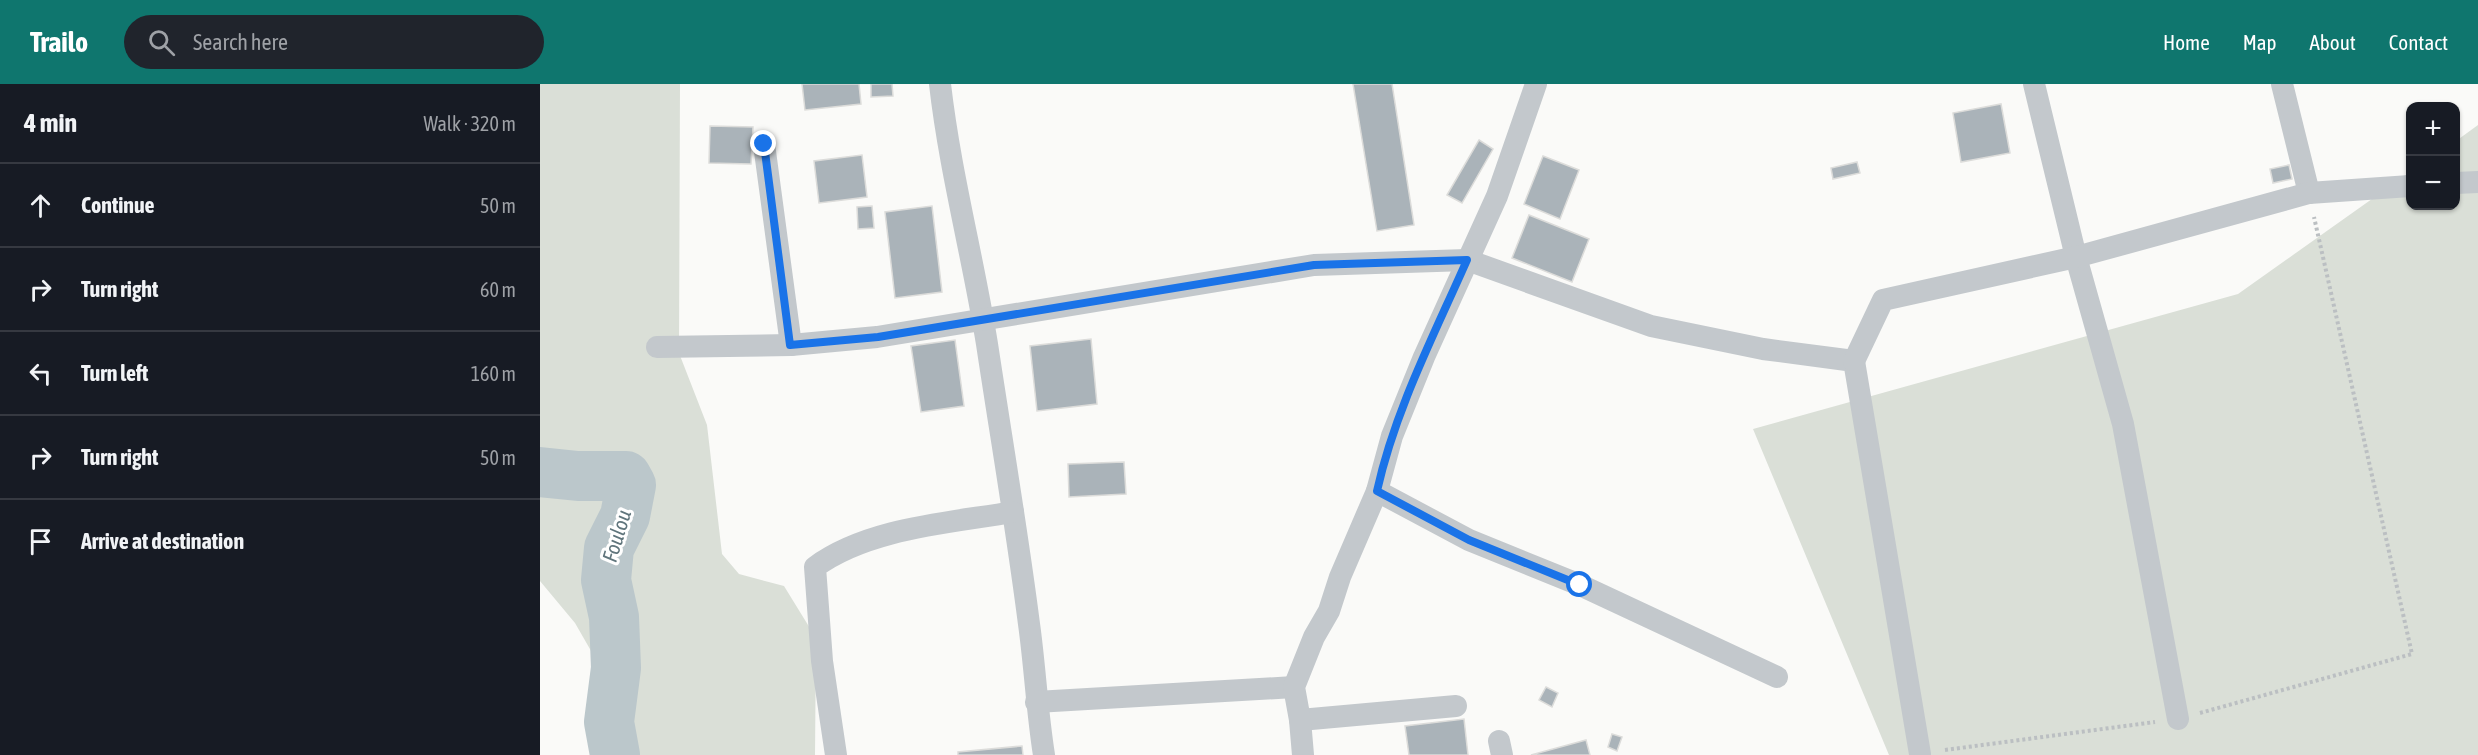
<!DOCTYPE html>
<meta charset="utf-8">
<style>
body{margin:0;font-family:"Asap Condensed",sans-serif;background:#20242c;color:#f1f3f6}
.controls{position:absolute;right:18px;top:18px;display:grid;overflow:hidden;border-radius:12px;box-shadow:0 2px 4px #0004}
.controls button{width:54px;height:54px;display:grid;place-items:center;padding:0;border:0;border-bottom:2px solid #363941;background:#171b24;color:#f1f3f6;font:30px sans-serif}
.stop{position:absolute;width:18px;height:18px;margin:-14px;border:4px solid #1a73e8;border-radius:50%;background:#fff}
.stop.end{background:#1a73e8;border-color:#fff;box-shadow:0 2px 6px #0008}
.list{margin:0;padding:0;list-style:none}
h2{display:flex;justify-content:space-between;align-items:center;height:78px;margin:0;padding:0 24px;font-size:26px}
h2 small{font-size:20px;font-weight:400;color:#9ea1a6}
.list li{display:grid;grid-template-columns:39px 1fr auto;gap:18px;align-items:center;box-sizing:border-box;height:84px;padding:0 24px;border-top:2px solid #363941}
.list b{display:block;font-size:22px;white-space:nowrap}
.list em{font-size:20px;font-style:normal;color:#9ea1a6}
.icon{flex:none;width:33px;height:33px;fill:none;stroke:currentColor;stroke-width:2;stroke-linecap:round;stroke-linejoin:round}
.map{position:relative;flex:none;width:1938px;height:671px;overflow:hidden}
header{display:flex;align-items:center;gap:36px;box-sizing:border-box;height:84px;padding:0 30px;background:#0f766e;color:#fff}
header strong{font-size:28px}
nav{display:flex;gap:33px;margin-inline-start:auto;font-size:21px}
.search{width:420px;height:54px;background:#20242c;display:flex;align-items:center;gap:15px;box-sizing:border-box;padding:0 21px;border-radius:33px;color:#9ea1a6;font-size:22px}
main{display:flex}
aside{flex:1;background:#171b24}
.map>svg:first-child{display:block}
.green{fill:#dadfd7}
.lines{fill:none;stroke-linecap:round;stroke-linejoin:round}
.river{stroke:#bbc7cb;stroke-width:50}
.building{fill:#aab3b9;stroke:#dcdcda;stroke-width:1.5}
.path{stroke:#bbbfc2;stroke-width:4;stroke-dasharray:3 3;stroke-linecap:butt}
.street{stroke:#c3c8cc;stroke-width:22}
.route{stroke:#1a73e8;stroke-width:8}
.labels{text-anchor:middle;stroke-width:6;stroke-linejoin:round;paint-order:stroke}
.water-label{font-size:21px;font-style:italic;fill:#60757c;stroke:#fff}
</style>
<header>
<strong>Trailo</strong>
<div class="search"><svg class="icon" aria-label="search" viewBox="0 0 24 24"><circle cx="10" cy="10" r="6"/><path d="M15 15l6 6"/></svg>Search here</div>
<nav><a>Home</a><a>Map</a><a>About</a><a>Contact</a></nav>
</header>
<main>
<aside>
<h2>4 min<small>Walk · 320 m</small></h2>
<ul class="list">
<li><svg class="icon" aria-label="ahead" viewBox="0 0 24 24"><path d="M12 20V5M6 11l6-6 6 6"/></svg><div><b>Continue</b></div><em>50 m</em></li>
<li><svg class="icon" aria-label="right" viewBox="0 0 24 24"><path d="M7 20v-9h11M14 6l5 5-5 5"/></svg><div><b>Turn right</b></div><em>60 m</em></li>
<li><svg class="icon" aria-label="left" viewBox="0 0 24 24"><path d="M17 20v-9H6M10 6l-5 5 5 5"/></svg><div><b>Turn left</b></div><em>160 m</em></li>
<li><svg class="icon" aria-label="right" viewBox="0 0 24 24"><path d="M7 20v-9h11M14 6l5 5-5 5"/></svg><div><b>Turn right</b></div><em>50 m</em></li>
<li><svg class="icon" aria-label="arrive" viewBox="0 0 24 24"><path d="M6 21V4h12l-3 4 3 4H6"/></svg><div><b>Arrive at destination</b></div></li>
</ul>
</aside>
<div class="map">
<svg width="1938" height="671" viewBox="0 0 1938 671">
<rect width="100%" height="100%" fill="#fafaf8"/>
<g class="green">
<polygon points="0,0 140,0 139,269 167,341 182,470 199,490 244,502 276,554 275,671 50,671 62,586 35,539 0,497"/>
<polygon points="1938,41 1938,671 1349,671 1213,345 1698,210 1870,88 1870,122 1916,122 1916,57"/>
</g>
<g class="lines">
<polyline class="river" points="0,388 38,392 86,392 91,401 85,432 69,464 66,496 74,533 76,584 69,638 75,671"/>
</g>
<g class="building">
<polygon points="262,0 319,0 321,20 265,26"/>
<polygon points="331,0 352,0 353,12 331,13"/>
<polygon points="813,0 852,0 874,141 837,147"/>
<polygon points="1461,20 1470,69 1421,78 1413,29"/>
<polygon points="170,42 213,43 211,80 169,79"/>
<polygon points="939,56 953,65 922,119 907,111"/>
<polygon points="322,71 327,113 279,119 274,77"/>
<polygon points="1003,72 1039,86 1020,135 984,120"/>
<polygon points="1317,78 1320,89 1293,95 1291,84"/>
<polygon points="1749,81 1752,95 1733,99 1730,85"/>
<polygon points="332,122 334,144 318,145 317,123"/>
<polygon points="392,122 402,208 355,214 345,128"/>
<polygon points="989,131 1049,155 1032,198 972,174"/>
<polygon points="551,255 557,320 497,327 490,262"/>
<polygon points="415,256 424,322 381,328 371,262"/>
<polygon points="584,378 586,410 529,413 528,380"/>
<polygon points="1006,603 1018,609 1012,623 999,616"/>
<polygon points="924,635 928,671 869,671 865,642"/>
<polygon points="1072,650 1082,653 1077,667 1068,663"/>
<polygon points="1046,656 1050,671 991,671"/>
<polygon points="482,662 483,671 418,671 418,668"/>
</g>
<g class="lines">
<g class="path">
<polyline points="1660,629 1872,570 1774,133"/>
<polyline points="1405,666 1615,638"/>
</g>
<g class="street">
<path d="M 400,0 C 410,88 433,173 447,260 C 461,353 477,446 489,540 C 495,583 497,627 504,671"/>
<polyline points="1494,0 1536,173 1583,340 1638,635"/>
<polyline points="1742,0 1769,109"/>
<polyline points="224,60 251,261 337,253 774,181 927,176 1111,242 1223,265 1314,277 1380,670"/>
<polyline points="1916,99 1938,98"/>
<polyline points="117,263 251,261"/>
<polyline points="1314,277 1343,216 1536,173 1769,109 1870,102"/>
<polyline points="837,407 929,456 1040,501 1237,593"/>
<polyline points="496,618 754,603"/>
<polyline points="760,636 916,622"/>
<polyline points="959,657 962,671"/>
<path d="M 296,671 L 282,577 L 275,483 C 328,444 409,439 473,428"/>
<polyline points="763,671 760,636 754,603 774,553 789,527 800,493 837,407 852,352 884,273 957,112 996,0"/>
</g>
</g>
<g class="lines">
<path class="route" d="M 224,60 L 250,261 L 338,253 L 774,181 L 927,176 C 894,251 855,326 837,407 L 929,456 L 1040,501"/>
</g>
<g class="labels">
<g class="water-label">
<text transform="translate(77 452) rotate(-73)" y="7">Foulou</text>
</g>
</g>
</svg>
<div class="controls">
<button>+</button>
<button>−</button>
</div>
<div class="stop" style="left:1040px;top:501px"></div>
<div class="stop end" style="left:224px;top:60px"></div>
</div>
</main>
